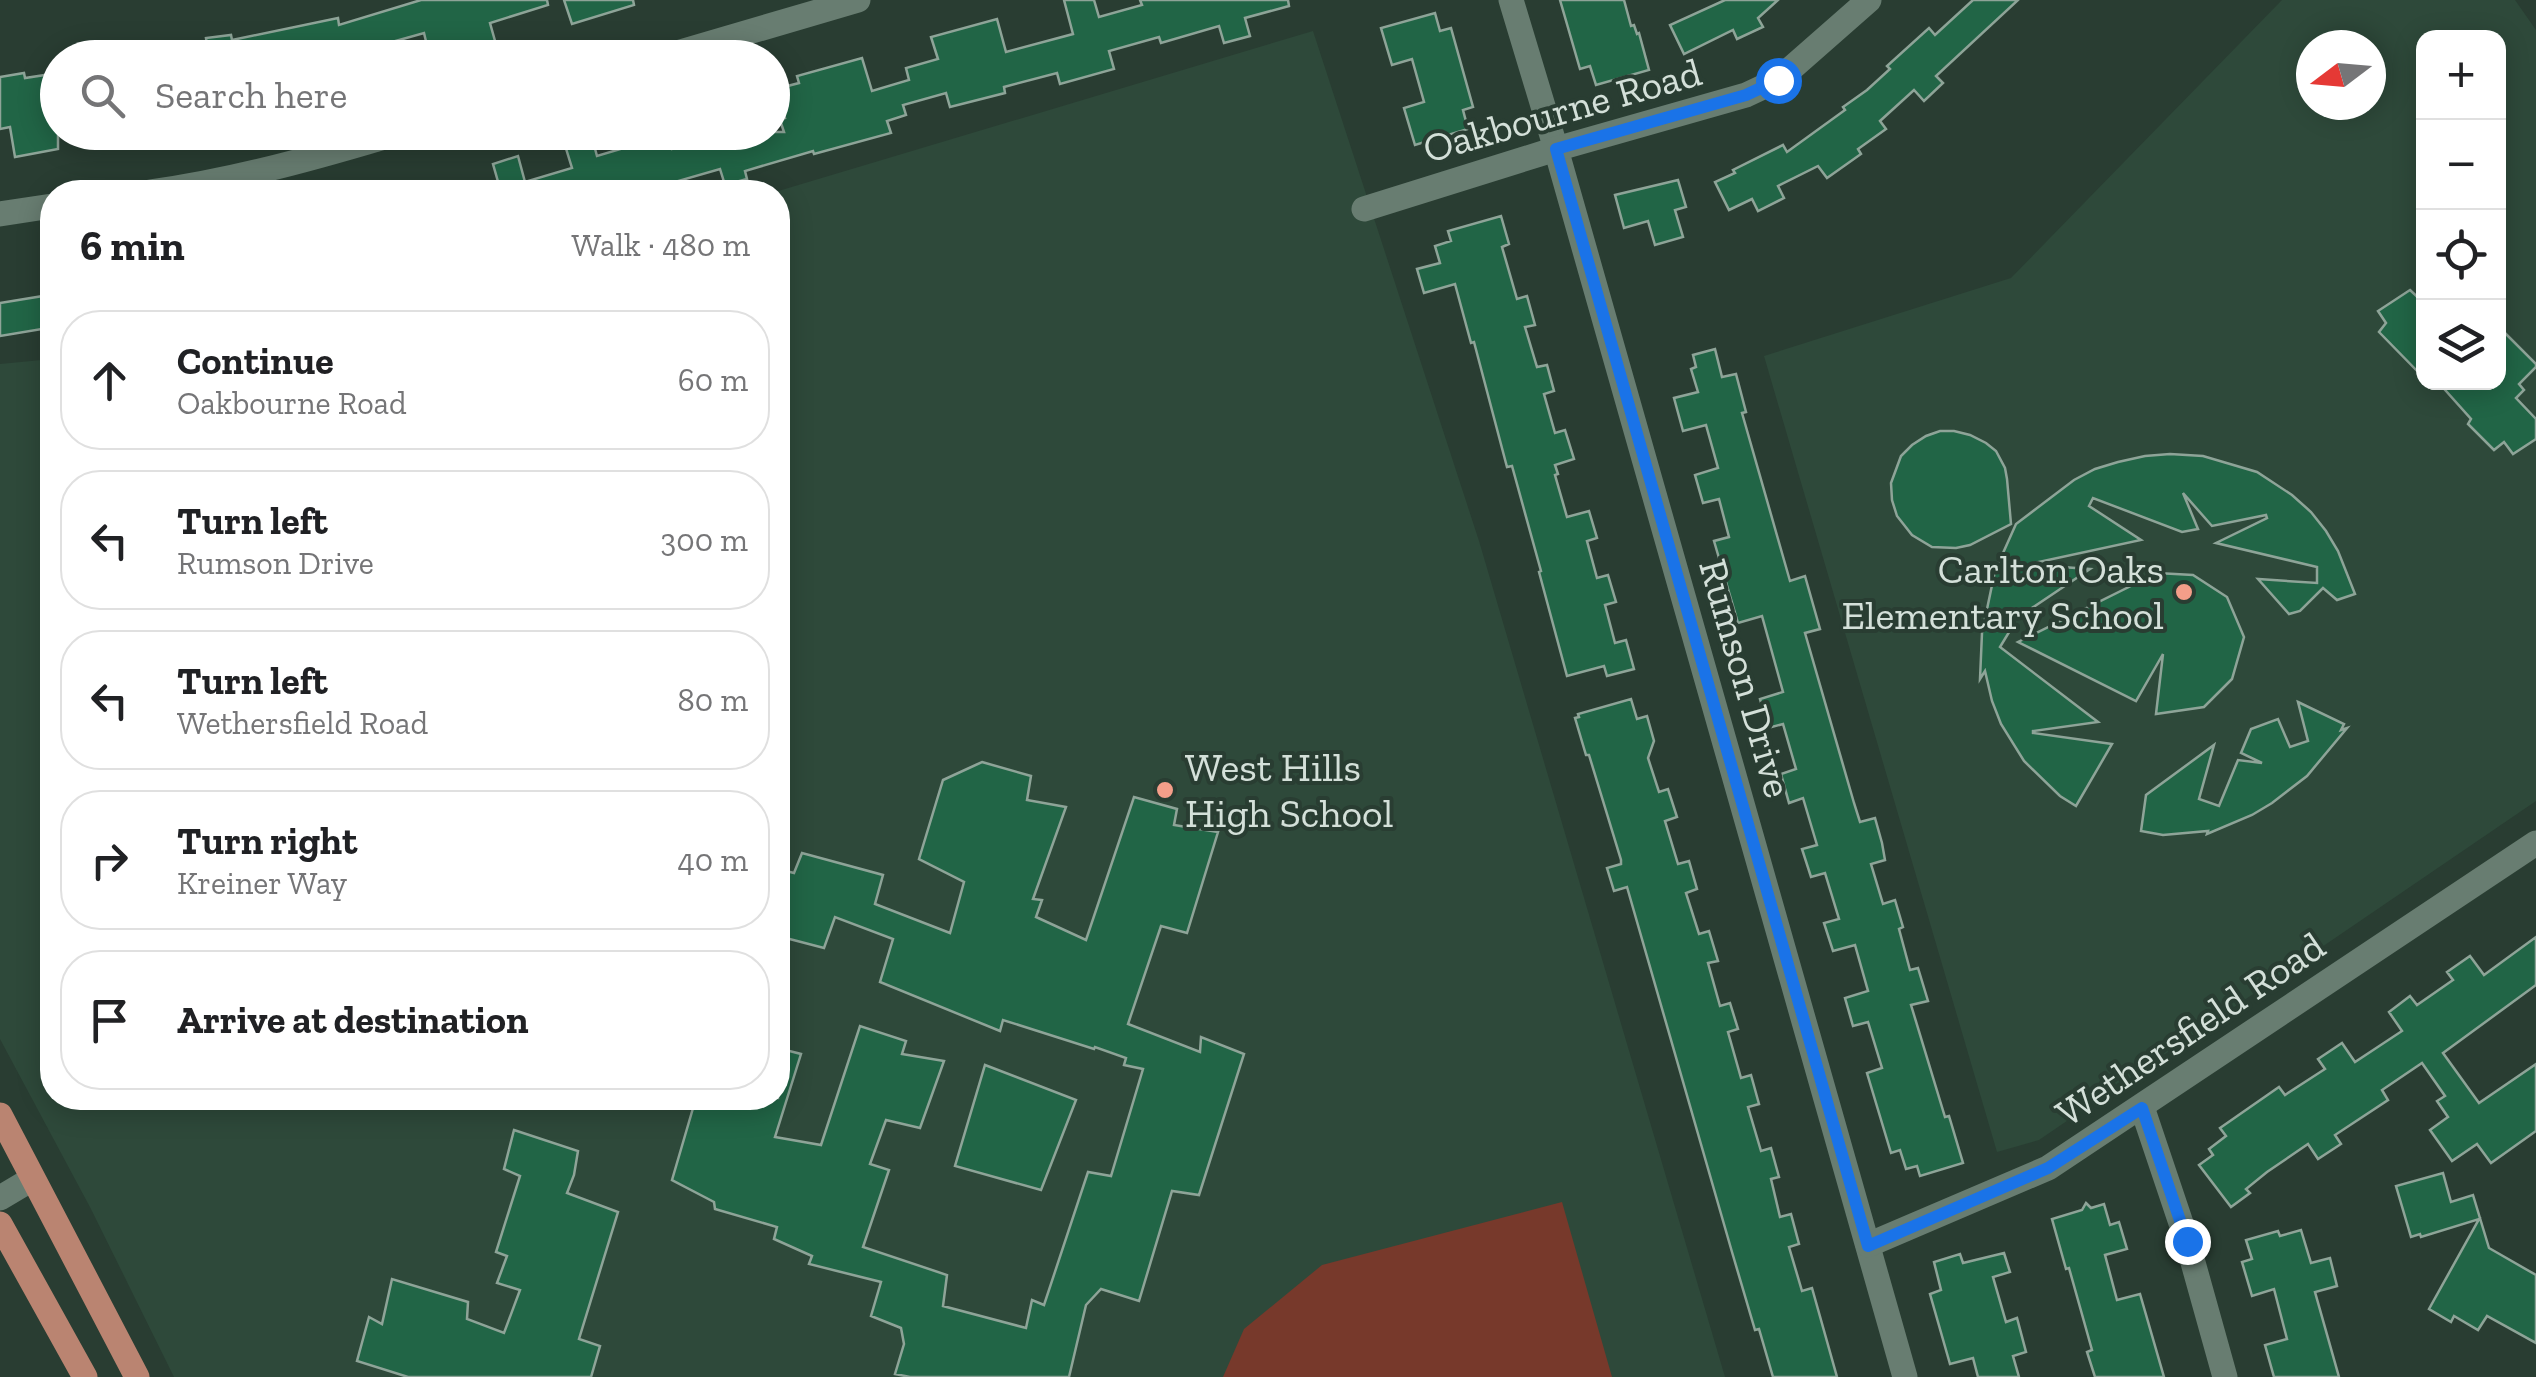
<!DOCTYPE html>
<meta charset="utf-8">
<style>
body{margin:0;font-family:"Zilla Slab",serif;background:#f2f2f2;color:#202124}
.controls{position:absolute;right:30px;top:30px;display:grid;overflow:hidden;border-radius:20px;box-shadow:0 5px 25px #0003}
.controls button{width:90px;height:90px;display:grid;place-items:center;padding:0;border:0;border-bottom:2px solid #e0e0e0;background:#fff;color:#202124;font:50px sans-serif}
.compass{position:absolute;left:2296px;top:30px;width:90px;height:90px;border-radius:50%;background:#fff;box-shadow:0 5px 25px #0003;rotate:254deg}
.stop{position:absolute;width:30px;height:30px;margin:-22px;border:8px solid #1a73e8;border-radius:50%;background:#fff}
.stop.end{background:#1a73e8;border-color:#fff;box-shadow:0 2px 10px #0008}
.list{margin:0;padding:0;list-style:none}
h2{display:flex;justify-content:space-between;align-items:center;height:130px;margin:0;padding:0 40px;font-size:42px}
h2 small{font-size:32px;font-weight:400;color:#757577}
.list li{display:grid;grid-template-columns:65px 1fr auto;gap:30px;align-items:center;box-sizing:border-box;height:140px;margin:0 20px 20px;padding:0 20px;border:2px solid #e0e0e0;border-radius:40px}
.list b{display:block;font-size:38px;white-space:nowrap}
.list p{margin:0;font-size:32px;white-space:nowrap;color:#757577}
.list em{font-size:32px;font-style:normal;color:#757577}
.icon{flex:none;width:55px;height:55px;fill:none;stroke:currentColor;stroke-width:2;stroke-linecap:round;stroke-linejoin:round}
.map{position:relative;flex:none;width:2536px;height:1377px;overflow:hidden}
.search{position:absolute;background:#fff;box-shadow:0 5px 25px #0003;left:40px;top:40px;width:750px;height:110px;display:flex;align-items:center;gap:25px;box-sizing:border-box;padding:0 35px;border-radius:55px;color:#757577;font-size:38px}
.panel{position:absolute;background:#fff;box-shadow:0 5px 25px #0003;left:40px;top:180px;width:750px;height:930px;border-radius:40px}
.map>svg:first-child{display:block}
.built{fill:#2e493a;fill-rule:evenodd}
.green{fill:#77392b}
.building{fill:#216546;stroke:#8ea498;stroke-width:2.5}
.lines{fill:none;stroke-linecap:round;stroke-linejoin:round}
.minor{stroke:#687d71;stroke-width:25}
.major{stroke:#ba8471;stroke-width:25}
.route{stroke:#1a73e8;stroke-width:12}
.poi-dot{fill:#f49e89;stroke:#293d32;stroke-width:4}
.labels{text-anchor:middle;stroke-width:8;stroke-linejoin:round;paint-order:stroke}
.street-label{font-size:40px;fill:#d4e0d9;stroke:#293d32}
.poi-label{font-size:40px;fill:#d4e0d9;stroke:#293d32;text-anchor:end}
</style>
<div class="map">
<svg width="2536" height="1377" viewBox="0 0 2536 1377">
<rect width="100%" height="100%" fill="#293d32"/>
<g class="built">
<path d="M 2282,0 L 2515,0 L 2536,30 L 2536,801 L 2039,1140 L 1997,1152 L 1764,356 L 2011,278 ZM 2424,38 L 2498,38 L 2498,382 L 2424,382 ZM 2311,45 L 2371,45 L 2371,105 L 2311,105 Z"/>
<polygon points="1313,31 1479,541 1725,1377 174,1377 91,1209 0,1039 0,364 52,359 52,1098 778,1098 778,192 775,192"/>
</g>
<polygon class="green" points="1562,1202 1612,1377 1223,1377 1244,1329 1322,1265"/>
<g class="building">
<polygon points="421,0 547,0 548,5 490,23 497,48 465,58 430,58 424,33 385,44 386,49 358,58 191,58 190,49 207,45 206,38 231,35 232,40 338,18 339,25"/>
<polygon points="564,0 633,0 634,5 572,24"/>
<polygon points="1064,0 1094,0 1099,17 1142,5 1140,0 1288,0 1289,6 1245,18 1250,36 1224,43 1219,26 1161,43 1159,37 1109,51 1114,69 1060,84 1057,73 1004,87 1005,93 950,107 946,93 903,105 906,115 887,121 891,133 814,154 813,151 745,171 747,179 725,185 720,169 678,181 681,192 501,192 493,164 518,156 525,182 572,168 564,142 591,134 597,156 641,143 637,132 667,132 672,149 710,137 709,132 784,132 780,120 785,118 776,89 799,83 797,76 862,58 872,91 909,80 906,68 938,59 931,37 997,19 1006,52 1073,34"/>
<polygon points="1560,0 1624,0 1631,26 1634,25 1637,34 1639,33 1649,70 1596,85 1590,66 1580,69"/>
<polygon points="1725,0 1778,0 1758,18 1763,27 1737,39 1733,30 1684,54 1670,25"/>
<polygon points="1973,0 2018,0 1936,76 1943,83 1924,101 1914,90 1880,121 1886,129 1858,149 1861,154 1827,178 1818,166 1778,186 1784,198 1758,211 1752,199 1729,210 1715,182 1735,173 1733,170 1783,145 1787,152 1845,110 1843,107 1867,90 1890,69 1887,66 1929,28 1935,35"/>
<polygon points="1435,13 1440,31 1451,28 1473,107 1463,110 1468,129 1415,145 1404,108 1424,102 1412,59 1392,65 1381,28"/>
<polygon points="24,73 25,78 58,73 58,149 15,157 10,127 0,129 0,77"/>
<polygon points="1678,180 1686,207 1675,210 1683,237 1655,245 1648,221 1624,228 1615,195"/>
<polygon points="1501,216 1509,244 1502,247 1517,299 1527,296 1535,325 1525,327 1537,367 1547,365 1554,391 1544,394 1555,433 1565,430 1574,459 1555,465 1558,474 1555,475 1567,517 1589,511 1597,538 1587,541 1597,578 1608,575 1616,602 1605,605 1615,643 1626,640 1634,669 1607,676 1604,666 1567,676 1539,572 1541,571 1512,466 1507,467 1474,342 1471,343 1455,284 1424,293 1417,269 1440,263 1435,246 1451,241 1448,231"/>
<polygon points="2410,290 2424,303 2424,378 2379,332 2386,323 2378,311"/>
<polygon points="43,296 48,328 0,336 0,303"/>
<polygon points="2498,326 2536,364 2536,367 2519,384 2524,390 2516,398 2536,419 2536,439 2513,454 2504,442 2494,450 2468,424 2471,419 2438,382 2498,382"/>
<polygon points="1715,349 1722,377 1736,374 1746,412 1742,413 1790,581 1805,576 1820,629 1805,633 1854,803 1860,822 1875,818 1882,843 1885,860 1871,864 1883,904 1895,900 1903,927 1899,929 1910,970 1918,968 1928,1001 1911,1005 1945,1117 1949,1116 1963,1163 1920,1176 1917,1166 1906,1169 1900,1150 1891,1153 1867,1073 1882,1068 1868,1022 1853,1026 1845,998 1868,991 1855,945 1833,951 1824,923 1839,919 1825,873 1811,877 1802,849 1817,845 1803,798 1789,803 1781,774 1796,769 1783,724 1768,728 1760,699 1783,692 1762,616 1738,623 1714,541 1729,537 1719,499 1703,503 1695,475 1718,468 1706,425 1683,431 1674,398 1698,392 1691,369 1696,367 1693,355"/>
<polygon points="1940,431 1954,431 1970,435 1986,443 1996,451 2005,468 2007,479 2011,524 1970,545 1956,548 1932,547 1912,535 1897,516 1892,500 1891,483 1901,456 1912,445 1926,436"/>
<polygon points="2170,454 2203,456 2257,472 2292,495 2311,512 2326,531 2338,551 2355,594 2337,600 2323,588 2300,611 2289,614 2258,579 2317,583 2317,567 2216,543 2267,518 2266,515 2212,526 2183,493 2198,529 2182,532 2093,498 2089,506 2141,540 2034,563 2034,565 2090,569 2008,624 2011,629 2000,647 2098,722 2033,731 2033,733 2112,744 2076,806 2060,796 2024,761 2001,724 1992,701 1985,671 1980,679 1982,633 1995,571 2016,524 2074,480 2095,469 2118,462 2145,456"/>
<polygon points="2157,573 2193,575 2227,597 2244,637 2232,679 2204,707 2156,714 2163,654 2136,701 2018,642"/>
<polygon points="1631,699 1637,719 1647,716 1654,741 1648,758 1659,792 1668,789 1677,817 1665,821 1678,864 1689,861 1697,889 1686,893 1699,934 1709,931 1718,961 1708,963 1720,1006 1730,1003 1738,1029 1728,1032 1741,1078 1751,1075 1759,1104 1748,1107 1761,1151 1771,1148 1779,1177 1771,1179 1780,1217 1791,1214 1799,1244 1789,1247 1802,1291 1812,1288 1837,1377 1773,1377 1759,1329 1755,1330 1732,1252 1627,887 1614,891 1607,868 1621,864 1621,860 1589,755 1586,755 1575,718 1579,717 1578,714"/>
<polygon points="2298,702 2344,724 2341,730 2347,728 2307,776 2272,803 2252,815 2207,834 2208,831 2163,835 2141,831 2146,795 2214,745 2199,799 2219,806 2238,760 2262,763 2241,753 2251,729 2278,719 2290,747 2308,741"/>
<polygon points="982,762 1031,776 1027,800 1066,807 1033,899 1042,900 1036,917 1086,940 1134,797 1177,809 1174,825 1218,832 1187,933 1161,926 1128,1024 1200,1052 1201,1037 1244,1054 1199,1195 1172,1191 1139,1301 1101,1289 1086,1305 1069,1377 910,1377 895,1374 904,1344 901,1328 871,1316 881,1282 809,1264 812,1256 774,1239 777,1227 715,1209 714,1202 672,1180 696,1098 778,1098 778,1048 801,1054 775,1137 821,1145 860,1026 906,1041 902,1054 944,1061 920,1128 886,1120 870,1164 889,1170 863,1247 947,1275 943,1306 1026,1328 1032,1300 1044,1305 1088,1172 1111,1176 1143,1069 1124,1065 1126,1058 1095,1047 1094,1049 1003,1020 1000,1031 880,982 893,939 835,917 824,948 778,936 778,869 794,873 802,853 883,875 875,904 950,933 964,882 919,859 943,780"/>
<polygon points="2536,937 2536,985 2443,1053 2479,1103 2536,1064 2536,1131 2491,1163 2477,1144 2452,1161 2430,1130 2448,1117 2437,1101 2445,1096 2422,1063 2382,1090 2388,1100 2335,1135 2341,1144 2318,1159 2308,1144 2267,1172 2246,1189 2250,1193 2231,1207 2199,1165 2213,1155 2209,1149 2226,1136 2220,1128 2279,1087 2285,1095 2325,1069 2318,1059 2342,1043 2355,1062 2402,1031 2389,1012 2410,996 2417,1005 2453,980 2447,972 2470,956 2484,975"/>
<polygon points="985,1065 1076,1100 1041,1190 955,1166"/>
<polygon points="514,1130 578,1151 574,1175 567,1193 618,1212 579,1339 600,1346 591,1377 408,1377 357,1361 369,1317 382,1324 392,1279 468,1302 467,1319 504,1333 520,1290 497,1283 507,1256 496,1252 520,1176 504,1169"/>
<polygon points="2443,1173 2451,1202 2473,1195 2489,1248 2536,1275 2536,1343 2487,1316 2478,1330 2454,1316 2451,1322 2429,1309 2479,1219 2421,1237 2420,1234 2411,1237 2396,1186"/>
<polygon points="2086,1203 2091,1208 2104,1204 2110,1225 2119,1222 2127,1249 2105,1255 2117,1300 2140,1294 2164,1377 2095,1377 2087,1352 2092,1350 2069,1268 2066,1269 2052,1219 2082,1210"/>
<polygon points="2301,1230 2311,1263 2330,1258 2337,1286 2315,1292 2339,1377 2274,1377 2265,1345 2287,1339 2274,1289 2252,1296 2242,1262 2252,1259 2246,1240 2278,1231 2280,1236"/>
<polygon points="2004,1253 2010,1272 1993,1277 2006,1322 2017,1318 2026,1352 2013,1356 2019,1377 1978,1377 1973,1358 1950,1364 1930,1294 1941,1290 1934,1262 1960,1254 1963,1263"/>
</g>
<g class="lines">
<g class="minor">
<polyline points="1511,0 1556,149 1905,1377"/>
<polyline points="660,58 858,0"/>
<path d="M 151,192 C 236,180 318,157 401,132"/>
<polyline points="1364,209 1556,149 1746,95 1778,80 1869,0"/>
<polyline points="0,214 52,206"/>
<polyline points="2142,1107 2187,1241 2225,1377"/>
<polyline points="0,1198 32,1179"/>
<polyline points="1868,1245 2048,1168 2536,843"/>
</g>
<g class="major">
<polyline points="0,1115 137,1377"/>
<polyline points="0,1224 85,1377"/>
</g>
</g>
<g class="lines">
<polyline class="route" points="1778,80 1746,95 1556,149 1868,1246 2048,1168 2142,1108 2187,1241"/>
</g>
<g class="poi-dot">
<circle cx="2184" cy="592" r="10"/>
<circle cx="1165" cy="790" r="10"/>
</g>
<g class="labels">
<g class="street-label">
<text transform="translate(1562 110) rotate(-16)" y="14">Oakbourne Road</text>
<text transform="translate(1746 678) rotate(74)" y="14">Rumson Drive</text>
<text transform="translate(2190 1029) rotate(-34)" y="14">Wethersfield Road</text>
</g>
<g class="poi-label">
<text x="2164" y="583">Carlton Oaks<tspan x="2164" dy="46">Elementary School</tspan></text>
<text x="1185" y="781" text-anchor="start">West Hills<tspan x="1185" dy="46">High School</tspan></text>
</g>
</g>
</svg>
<div class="controls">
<button>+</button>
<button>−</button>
<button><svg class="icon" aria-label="locate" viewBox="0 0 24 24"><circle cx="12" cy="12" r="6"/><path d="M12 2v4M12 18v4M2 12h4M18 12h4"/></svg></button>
<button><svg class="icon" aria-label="layers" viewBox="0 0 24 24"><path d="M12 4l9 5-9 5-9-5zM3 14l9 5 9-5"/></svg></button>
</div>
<svg class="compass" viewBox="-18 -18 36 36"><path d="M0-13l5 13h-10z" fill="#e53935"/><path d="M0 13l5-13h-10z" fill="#757577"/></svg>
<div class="stop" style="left:1778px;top:80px"></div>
<div class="stop end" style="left:2187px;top:1241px"></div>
<div class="search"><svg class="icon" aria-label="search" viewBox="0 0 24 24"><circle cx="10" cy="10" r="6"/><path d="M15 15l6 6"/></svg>Search here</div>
<section class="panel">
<h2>6 min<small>Walk · 480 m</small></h2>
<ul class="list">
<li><svg class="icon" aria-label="ahead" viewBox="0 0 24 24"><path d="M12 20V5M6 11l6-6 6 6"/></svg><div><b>Continue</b><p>Oakbourne Road</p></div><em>60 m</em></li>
<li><svg class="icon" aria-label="left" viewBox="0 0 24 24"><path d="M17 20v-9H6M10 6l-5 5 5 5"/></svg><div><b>Turn left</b><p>Rumson Drive</p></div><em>300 m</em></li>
<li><svg class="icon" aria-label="left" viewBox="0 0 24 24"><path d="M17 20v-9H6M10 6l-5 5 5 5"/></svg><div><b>Turn left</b><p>Wethersfield Road</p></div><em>80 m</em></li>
<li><svg class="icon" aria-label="right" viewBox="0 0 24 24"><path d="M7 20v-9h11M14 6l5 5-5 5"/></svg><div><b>Turn right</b><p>Kreiner Way</p></div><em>40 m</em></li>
<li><svg class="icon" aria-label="arrive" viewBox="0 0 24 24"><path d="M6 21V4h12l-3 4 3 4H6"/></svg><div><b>Arrive at destination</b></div></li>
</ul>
</section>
</div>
